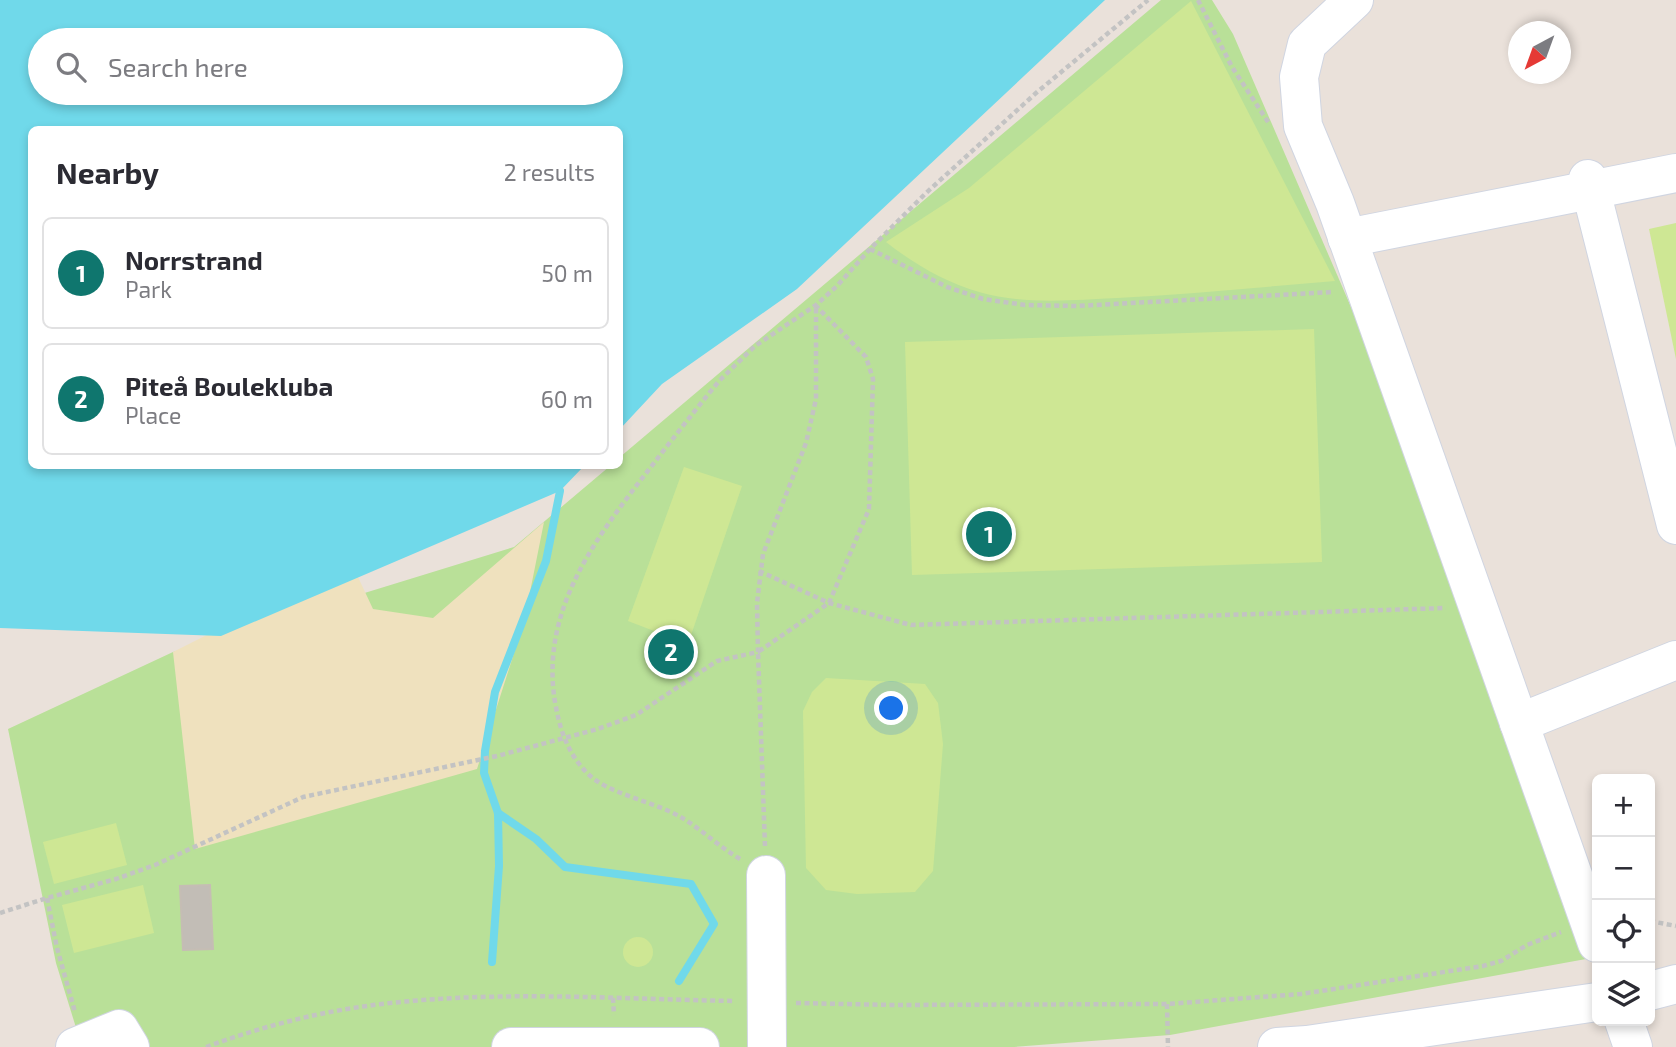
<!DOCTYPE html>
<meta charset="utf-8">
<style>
body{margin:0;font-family:"Exo 2",sans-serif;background:#f2f2f3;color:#2b2b33}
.controls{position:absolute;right:21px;bottom:21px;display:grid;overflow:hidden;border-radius:10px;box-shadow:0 4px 10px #0003}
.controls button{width:63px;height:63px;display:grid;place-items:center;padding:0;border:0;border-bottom:2px solid #e1e1e2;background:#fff;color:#2b2b33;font:35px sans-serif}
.compass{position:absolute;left:1508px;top:21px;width:63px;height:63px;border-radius:50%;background:#fff;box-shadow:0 4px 10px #0003;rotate:221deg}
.you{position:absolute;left:892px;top:709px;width:24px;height:24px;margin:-18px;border:5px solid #fff;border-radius:50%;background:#1a73e8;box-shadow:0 0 0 10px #1a73e833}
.badge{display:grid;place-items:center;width:46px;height:46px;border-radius:50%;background:#0f766e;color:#fff;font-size:23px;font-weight:700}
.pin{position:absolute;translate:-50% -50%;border:4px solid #fff;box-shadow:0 2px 7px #0006}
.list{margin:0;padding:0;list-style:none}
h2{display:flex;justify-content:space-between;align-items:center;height:91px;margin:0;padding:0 28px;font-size:30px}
h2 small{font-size:23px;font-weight:400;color:#7c7c81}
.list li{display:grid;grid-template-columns:46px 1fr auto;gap:21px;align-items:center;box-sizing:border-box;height:112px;margin:0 14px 14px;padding:0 14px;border:2px solid #e1e1e2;border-radius:10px}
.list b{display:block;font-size:26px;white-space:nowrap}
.list p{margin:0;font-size:23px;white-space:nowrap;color:#7c7c81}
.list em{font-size:23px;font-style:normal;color:#7c7c81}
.icon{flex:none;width:38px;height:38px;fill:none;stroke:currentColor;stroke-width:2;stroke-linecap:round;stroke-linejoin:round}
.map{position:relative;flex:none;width:1676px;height:1047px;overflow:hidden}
.search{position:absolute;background:#fff;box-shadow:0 4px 10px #0003;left:28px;top:28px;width:595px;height:77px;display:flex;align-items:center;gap:18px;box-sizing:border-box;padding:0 24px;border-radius:38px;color:#7c7c81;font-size:26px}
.panel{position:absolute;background:#fff;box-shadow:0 4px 10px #0003;left:28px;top:126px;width:595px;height:343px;border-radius:10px}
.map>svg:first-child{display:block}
.green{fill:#b9e098}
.sand{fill:#efe1be}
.pitch{fill:#cee794}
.water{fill:#70d9ea;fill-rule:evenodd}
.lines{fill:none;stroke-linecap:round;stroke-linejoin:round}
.stream{stroke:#70d9ea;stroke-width:8}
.building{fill:#c2bdb6;stroke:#c5bdb4;stroke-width:2}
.minor-casing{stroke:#d0d5e1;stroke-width:40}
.path{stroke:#c3c3c3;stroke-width:4.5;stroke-dasharray:5 3.5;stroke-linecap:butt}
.minor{stroke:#fff;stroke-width:38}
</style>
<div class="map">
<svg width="1676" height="1047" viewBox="0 0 1676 1047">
<rect width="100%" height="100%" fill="#eae1da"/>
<polygon class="green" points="1161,0 1212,0 1233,34 1434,499 1597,957 1170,1035 1014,1047 82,1047 56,963 8,729 173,652 514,547 610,466 620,466 620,457"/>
<polygon class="sand" points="544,522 524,622 477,769 195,849 173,652 300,588 350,560 373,609 433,618"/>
<g class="pitch">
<path d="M 1191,1 L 1335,281 C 1263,287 1190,294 1117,298 C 1072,300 1023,305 979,292 C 945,282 914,264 886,242 L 969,188 Z"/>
<polygon points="1676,223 1676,359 1649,229"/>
<polygon points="1314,329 1322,562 912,575 905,342"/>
<polygon points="684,467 742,486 688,644 628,621"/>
<polygon points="826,678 925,684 938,703 943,744 933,871 915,892 857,894 826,890 806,868 803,711 812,692"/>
<polygon points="116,823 127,865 54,884 43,842"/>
<polygon points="143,885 154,933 74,953 62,905"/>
<circle cx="638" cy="952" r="15"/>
</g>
<path class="water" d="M 0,0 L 1105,0 L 797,289 L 662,384 L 620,429 L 620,130 L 32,130 L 32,466 L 584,466 L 560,491 L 221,636 L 0,628 ZM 40,40 L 611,40 L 611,93 L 40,93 Z"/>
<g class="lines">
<g class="stream">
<polyline points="498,813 536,839 565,867 691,884 714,924 679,981"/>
<polyline points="492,962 499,866 498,813 484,773 485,751 495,692 546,561 560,491"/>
</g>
</g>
<g class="building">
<polygon points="665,639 685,647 677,665 658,656"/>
<polygon points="210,885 213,949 183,950 180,886"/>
</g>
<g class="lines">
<g class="minor-casing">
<g id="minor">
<polyline points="1354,0 1307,44 1299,77 1303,126 1335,203 1597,943"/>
<polyline points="1588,179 1676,525"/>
<polyline points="1347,238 1676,173"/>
<polyline points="1519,723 1676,660"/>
<polyline points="766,875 767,1047"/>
<polyline points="1650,991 1676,984"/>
<polyline points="1624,1021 1633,1047"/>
<polyline points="75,1047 119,1029 130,1047"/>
<polyline points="511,1047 700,1047"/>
<polyline points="1277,1047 1307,1045 1597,1002"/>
</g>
</g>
<g class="path">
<polyline points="1198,0 1232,67 1270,125"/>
<polyline points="870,249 947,287 983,299 1025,305 1077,306 1333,292"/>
<polyline points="759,571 829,603 911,625 1446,608"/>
<polyline points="765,846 758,652 829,603 869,509 873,379 866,357 816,306"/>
<path d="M 740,859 C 718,846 700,828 679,816 C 652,801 608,794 587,773 C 567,752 560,730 555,702 C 540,611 595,539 647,472 C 671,441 695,410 720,380 L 755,346 L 816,305 L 837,286 L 870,249 L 926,193 L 1036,93 L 1148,0"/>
<polyline points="47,898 57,948 75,1012"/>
<polyline points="0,913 47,898 116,879 155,865 303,797 497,756 598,729 636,715 717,661 758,652 757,603 763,554 806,443 816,399 816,305"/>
<polyline points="1650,921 1676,926"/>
<polyline points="613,998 614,1015"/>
<polyline points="796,1003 893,1005 1167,1004 1301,994 1483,966 1501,961 1527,945 1561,932"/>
<polyline points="1167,1004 1168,1047"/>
<path d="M 206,1047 C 263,1026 322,1011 382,1004 C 499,990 618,999 735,1001"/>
</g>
<use href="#minor" class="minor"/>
</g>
</svg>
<div class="controls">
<button>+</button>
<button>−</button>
<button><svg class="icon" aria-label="locate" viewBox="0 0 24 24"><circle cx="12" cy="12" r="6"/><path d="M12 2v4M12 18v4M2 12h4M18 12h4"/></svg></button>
<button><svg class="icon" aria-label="layers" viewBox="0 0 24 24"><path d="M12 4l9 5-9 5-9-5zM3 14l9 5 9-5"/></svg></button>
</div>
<svg class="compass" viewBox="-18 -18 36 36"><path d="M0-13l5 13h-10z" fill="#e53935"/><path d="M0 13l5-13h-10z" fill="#7c7c81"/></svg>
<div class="you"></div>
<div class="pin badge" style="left:989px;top:534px">1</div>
<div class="pin badge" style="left:671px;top:652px">2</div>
<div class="search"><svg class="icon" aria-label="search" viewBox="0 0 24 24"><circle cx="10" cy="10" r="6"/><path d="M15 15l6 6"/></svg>Search here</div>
<section class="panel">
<h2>Nearby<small>2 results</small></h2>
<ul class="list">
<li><span class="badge">1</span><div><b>Norrstrand</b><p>Park</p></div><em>50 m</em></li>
<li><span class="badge">2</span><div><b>Piteå Boulekluba</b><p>Place</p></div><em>60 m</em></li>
</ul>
</section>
</div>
